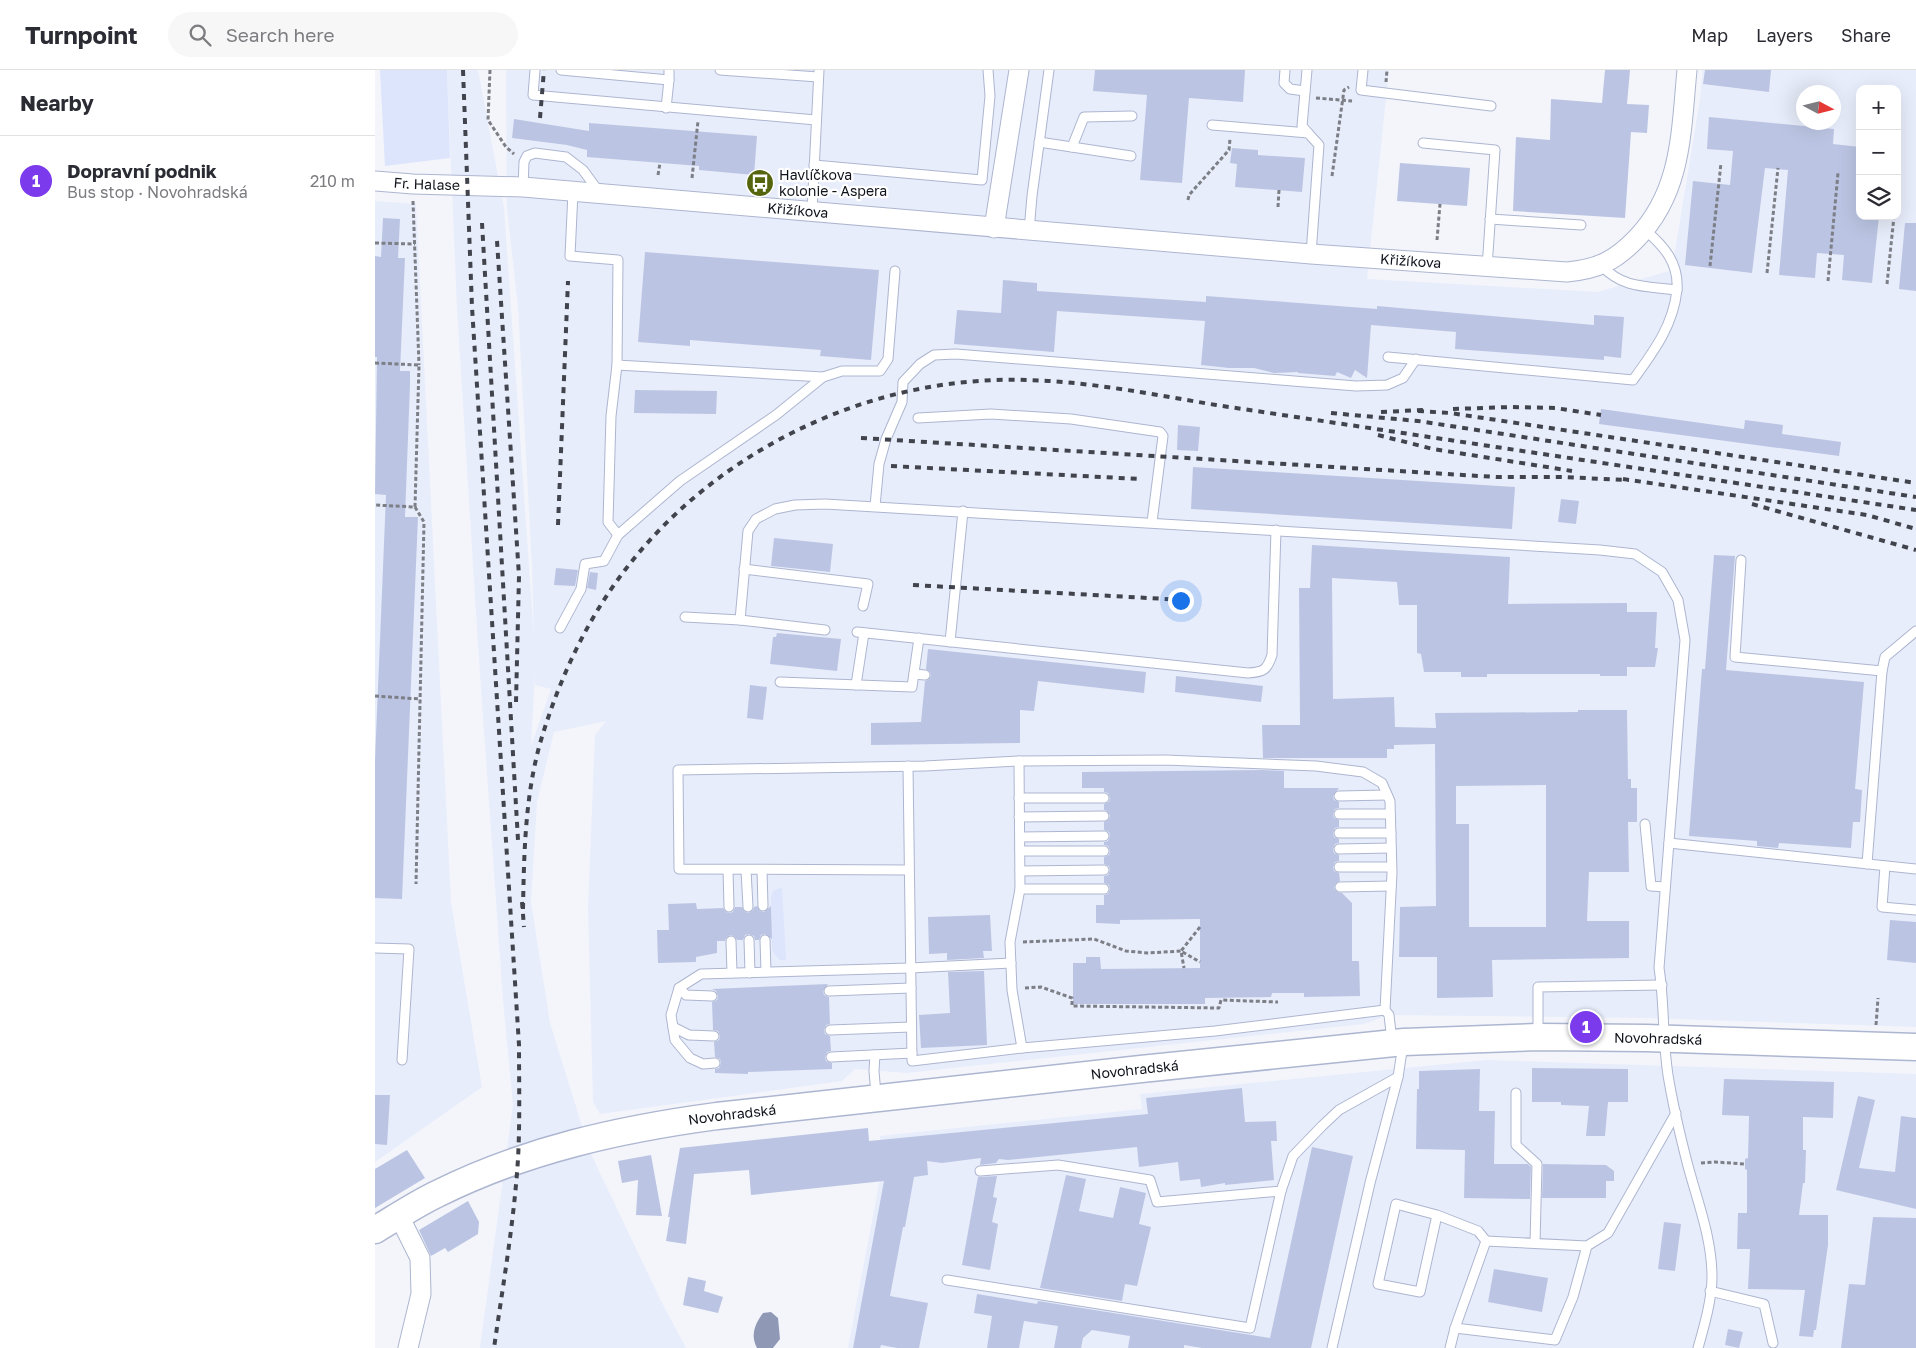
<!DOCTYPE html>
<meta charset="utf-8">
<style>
body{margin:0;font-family:"Golos Text",sans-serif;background:#f7f7f7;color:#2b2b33}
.controls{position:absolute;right:15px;top:15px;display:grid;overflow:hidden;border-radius:10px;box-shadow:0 5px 20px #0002}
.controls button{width:45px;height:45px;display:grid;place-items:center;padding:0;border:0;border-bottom:1px solid #e1e1e2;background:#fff;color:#2b2b33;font:25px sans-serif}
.compass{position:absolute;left:1421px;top:15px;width:45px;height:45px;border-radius:50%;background:#fff;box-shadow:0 5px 20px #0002;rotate:97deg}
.you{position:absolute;left:805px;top:530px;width:18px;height:18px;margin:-12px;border:4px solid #fff;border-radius:50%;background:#1a73e8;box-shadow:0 0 0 8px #1a73e833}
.badge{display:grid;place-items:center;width:32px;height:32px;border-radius:50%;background:#7c3aed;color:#fff;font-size:16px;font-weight:700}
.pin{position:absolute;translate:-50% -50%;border:2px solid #fff;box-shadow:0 1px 5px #0006}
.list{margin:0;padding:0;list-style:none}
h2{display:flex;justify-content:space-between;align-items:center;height:65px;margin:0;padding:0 20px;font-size:21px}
h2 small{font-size:16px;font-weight:400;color:#7c7c81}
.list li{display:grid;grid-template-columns:32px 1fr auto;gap:15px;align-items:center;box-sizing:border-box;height:90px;padding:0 20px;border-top:1px solid #e1e1e2}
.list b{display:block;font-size:19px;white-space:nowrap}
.list p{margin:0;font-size:16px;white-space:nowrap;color:#7c7c81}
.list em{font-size:16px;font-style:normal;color:#7c7c81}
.icon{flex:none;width:28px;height:28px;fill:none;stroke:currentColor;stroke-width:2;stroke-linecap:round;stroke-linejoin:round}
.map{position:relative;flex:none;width:1541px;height:1278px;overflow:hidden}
header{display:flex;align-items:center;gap:30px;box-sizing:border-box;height:70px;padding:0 25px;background:#fff;border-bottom:1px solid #e1e1e2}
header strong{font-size:24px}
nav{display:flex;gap:28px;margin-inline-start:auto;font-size:18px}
.search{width:350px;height:45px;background:#f7f7f7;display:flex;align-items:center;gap:12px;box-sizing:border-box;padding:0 18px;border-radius:28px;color:#7c7c81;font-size:19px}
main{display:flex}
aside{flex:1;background:#fff}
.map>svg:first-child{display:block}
.built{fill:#e8edfb;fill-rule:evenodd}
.green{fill:#dde5fd}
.water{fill:#8f99b6}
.building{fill:#bbc5e3;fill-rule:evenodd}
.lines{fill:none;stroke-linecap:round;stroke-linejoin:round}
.service-casing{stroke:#adb6d0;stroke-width:11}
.minor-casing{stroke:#adb6d0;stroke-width:21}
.secondary-casing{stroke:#adb6d0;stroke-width:29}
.path{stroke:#7d7f87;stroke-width:3;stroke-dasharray:4 2.5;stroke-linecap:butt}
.service{stroke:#fff;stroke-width:9}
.minor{stroke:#fff;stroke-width:19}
.secondary{stroke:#fff;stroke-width:26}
.rail{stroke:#41444c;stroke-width:4;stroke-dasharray:6 6;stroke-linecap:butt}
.labels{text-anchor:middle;stroke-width:4.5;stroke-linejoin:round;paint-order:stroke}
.poi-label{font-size:14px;fill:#10131c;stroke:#fff;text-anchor:start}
.street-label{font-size:14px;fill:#10131c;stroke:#fff}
</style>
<header>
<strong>Turnpoint</strong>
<div class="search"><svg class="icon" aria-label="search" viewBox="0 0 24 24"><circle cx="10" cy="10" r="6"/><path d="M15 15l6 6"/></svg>Search here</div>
<nav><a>Map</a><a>Layers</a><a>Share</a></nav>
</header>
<main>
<aside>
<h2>Nearby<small></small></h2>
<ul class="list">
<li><span class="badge">1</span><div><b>Dopravní podnik</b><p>Bus stop · Novohradská</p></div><em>210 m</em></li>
</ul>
</aside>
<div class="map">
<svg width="1541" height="1278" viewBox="0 0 1541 1278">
<rect width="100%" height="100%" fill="#f3f5fb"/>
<g class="built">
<path d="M 72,0 L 103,0 L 129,138 L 159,568 L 157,496 L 143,237 L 132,139 L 131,0 L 1014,0 L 992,209 L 1223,222 L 1297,200 L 1324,35 L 1328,0 L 1541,0 L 1541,957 L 1271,948 L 1014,945 L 989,954 L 531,1003 L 480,999 L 467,1011 L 225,1044 L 218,1032 L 213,838 L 220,665 L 231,651 L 179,662 L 162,732 L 156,832 L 175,953 L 215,1082 L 286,1231 L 311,1278 L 105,1278 L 138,1035 L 128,930 L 103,575 L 82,238 ZM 1485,19 L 1522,19 L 1522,146 L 1485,146 ZM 1428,22 L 1458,22 L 1458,52 L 1428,52 ZM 160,601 L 160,615 L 176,619 L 156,676 Z"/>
<polygon points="0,131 41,134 76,833 107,1017 0,1092"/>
<polygon points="1112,990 1541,1004 1541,1278 473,1278 507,1098 505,1066 767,1039 765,1024"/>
</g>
<g class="green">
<polygon points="5,0 72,0 75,88 10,96"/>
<polygon points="407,817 411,890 405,890 401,886 397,880 396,827 398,821"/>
</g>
<path class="water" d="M 396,1242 L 403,1248 L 405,1269 L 398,1278 L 382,1278 C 375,1265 380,1254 388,1243 Z"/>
<g class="building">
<polygon points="720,0 870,0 868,32 814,28 807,113 765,110 772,25 718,21"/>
<polygon points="1230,0 1255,0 1252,34 1274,35 1272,63 1256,62 1250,148 1138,141 1141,67 1175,70 1176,29 1227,33"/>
<polygon points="1330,0 1396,0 1394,22 1328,14"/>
<polygon points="1334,47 1459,59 1458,74 1485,77 1485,146 1504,146 1497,213 1467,210 1469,185 1442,183 1440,208 1404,205 1413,100 1390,98 1377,203 1310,195 1318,111 1355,115 1358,81 1332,79"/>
<polygon points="139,49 214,61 214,53 382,66 379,105 324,100 324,96 212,87 212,80 192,75 137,68"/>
<polygon points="857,78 883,80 883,85 930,88 927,122 860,117 862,94 855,93"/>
<polygon points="1025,93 1095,98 1092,136 1022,131"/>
<polygon points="8,148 25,149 23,188 30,188 25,301 35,301 35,315 30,447 43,447 27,829 0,828 0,690 11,425 0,424 2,287 0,287 0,186 6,187"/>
<polygon points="1530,153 1541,153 1541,221 1524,219"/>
<polygon points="270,182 504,200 496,290 445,286 446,280 315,270 315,276 263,272"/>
<polygon points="628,210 662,213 662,221 831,232 831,226 1002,239 1002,236 1219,255 1219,245 1249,247 1246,288 1229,286 1229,290 1080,279 1081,262 996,255 992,308 980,300 976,308 962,302 960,306 923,303 923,302 899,303 879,298 854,298 826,295 830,251 682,241 679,282 579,274 582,240 626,243"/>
<polygon points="260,320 342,321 341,344 259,343"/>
<polygon points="1226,339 1369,359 1370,350 1408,355 1407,364 1466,372 1464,386 1224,354"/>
<polygon points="803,355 825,357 823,381 802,380"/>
<polygon points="818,397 1140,417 1137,459 816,439"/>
<polygon points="1186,429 1204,431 1201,454 1183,452"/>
<polygon points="399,468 458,474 455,502 396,496"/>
<path d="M 937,475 L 1135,487 L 1133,534 L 1252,533 L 1252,542 L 1282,542 L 1280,578 L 1283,578 L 1280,597 L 1252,597 L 1252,606 L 1225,606 L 1225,604 L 1112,604 L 1112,607 L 1086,607 L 1086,602 L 1049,602 L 1046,584 L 1042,583 L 1042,535 L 1024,535 L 1022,512 L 957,508 L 958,629 L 1019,627 L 1020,657 L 1061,658 L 1060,643 L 1203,642 L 1203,640 L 1252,640 L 1253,709 L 1256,709 L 1256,718 L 1262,718 L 1262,752 L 1253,752 L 1254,802 L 1214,802 L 1212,851 L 1254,851 L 1254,888 L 1117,890 L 1118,927 L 1062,928 L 1062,887 L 1024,887 L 1025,837 L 1061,836 L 1060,674 L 1019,675 L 1019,679 L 1012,679 L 1012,688 L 888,688 L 887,655 L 925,655 L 924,518 L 935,518 ZM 1171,715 L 1171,857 L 1094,857 L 1094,754 L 1081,754 L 1081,716 Z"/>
<polygon points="1339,485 1360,486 1351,600 1489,612 1480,719 1487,720 1485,752 1478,752 1476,778 1404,773 1403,778 1382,776 1382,771 1314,766 1327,599 1330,599"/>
<polygon points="181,498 203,500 200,516 179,515"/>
<polygon points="215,502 223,503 221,520 212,518"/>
<polygon points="402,563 466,569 462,601 395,594 398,567 401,567"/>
<polygon points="553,579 771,602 769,623 663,611 659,641 645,640 645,673 496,675 496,653 546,652 550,611 553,610 556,606 555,602 551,599"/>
<polygon points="801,606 888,616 886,632 800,622"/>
<polygon points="375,615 392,617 388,650 372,648"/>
<polygon points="888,700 909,701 909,718 964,718 958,726 959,730 964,732 964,738 960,739 958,744 959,748 964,750 964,757 960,758 958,763 959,767 964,769 964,773 960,774 958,779 959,783 964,785 964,791 960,792 958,797 959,801 964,803 965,811 960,814 959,818 962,822 967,823 977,833 977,891 984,891 985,926 929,927 929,923 897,923 896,927 830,928 830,934 698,934 698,893 711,893 711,887 725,887 726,899 825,898 825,849 745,850 745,854 721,853 721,835 729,835 729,825 733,824 735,819 734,815 729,813 729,806 733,805 735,800 734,796 729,794 729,787 734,785 735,781 733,776 729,775 729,772 733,771 735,766 734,762 729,760 729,752 734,749 735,745 732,741 729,740 729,734 734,732 735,728 733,723 729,722 729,718 707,718 707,702"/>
<polygon points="321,833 322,839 348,838 351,842 354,843 358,842 360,837 367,837 370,842 374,843 378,840 379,837 382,836 385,841 389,842 396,836 397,869 390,864 386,865 384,870 380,870 379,866 374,864 370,865 368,870 362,870 359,866 355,865 351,868 350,871 342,871 342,883 321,887 321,892 283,893 282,860 294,860 293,834"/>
<polygon points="615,845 617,881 608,881 609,888 572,890 572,883 554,884 553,847"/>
<polygon points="1515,850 1541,852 1541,893 1512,890"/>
<polygon points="609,901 612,975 546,978 544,945 575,943 573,902"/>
<polygon points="453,914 448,921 449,925 454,927 455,954 451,955 449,960 450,964 455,966 456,981 452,982 450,987 451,991 457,993 457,999 373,1002 373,1004 340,1003 340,999 344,998 346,993 345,989 340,987 339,972 344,970 345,966 343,961 338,960 337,932 342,930 343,926 341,921 337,919"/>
<polygon points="1157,998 1253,999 1253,1032 1233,1032 1230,1066 1211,1066 1214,1036 1186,1035 1186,1032 1157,1032"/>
<polygon points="1105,999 1104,1041 1120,1041 1119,1094 1153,1094 1156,1097 1155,1129 1089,1128 1090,1080 1041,1079 1042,1019 1044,1019 1044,1001"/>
<polygon points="1349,1009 1459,1012 1458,1048 1428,1047 1428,1080 1431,1080 1430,1113 1428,1113 1424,1145 1453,1145 1453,1175 1441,1260 1439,1260 1438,1267 1424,1266 1430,1220 1373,1219 1375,1179 1362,1179 1363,1143 1372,1143 1372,1100 1370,1099 1370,1089 1373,1088 1374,1046 1347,1045"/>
<polygon points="867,1018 870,1052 901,1051 902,1071 896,1071 899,1110 850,1115 850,1113 826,1117 825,1109 805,1111 803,1092 764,1097 762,1077 633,1090 624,1089 621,1093 605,1095 606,1088 567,1093 552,1091 553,1105 539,1107 530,1157 528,1157 515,1226 553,1233 544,1278 522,1278 506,1275 505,1278 478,1278 509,1111 376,1125 374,1100 319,1104 311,1174 291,1171 295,1147 293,1147 305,1078 493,1058 494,1071 773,1044 771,1028"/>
<polygon points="0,1025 15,1025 12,1075 0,1074"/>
<polygon points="1483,1026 1500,1030 1484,1098 1520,1102 1526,1046 1541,1048 1541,1139 1461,1120"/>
<polygon points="937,1077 978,1086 936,1278 827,1278 809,1275 809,1278 753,1278 755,1266 717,1260 708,1268 706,1278 679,1278 683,1256 649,1251 644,1278 612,1278 617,1246 599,1243 602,1224 662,1234 663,1231 895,1268"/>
<polygon points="32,1080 50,1108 0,1138 0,1099"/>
<polygon points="276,1085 287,1146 261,1145 263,1110 247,1113 243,1091"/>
<polygon points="1168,1094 1231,1095 1239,1101 1239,1111 1231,1111 1231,1128 1167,1128"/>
<polygon points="691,1105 711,1109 704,1141 738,1148 745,1117 771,1123 764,1154 776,1157 762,1216 750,1214 747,1231 665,1218"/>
<polygon points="622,1106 618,1127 622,1128 617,1152 623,1154 615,1200 587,1195 603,1107"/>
<polygon points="93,1131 104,1152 103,1164 73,1182 70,1178 56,1186 44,1160"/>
<polygon points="1498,1147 1541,1148 1541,1278 1466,1278 1474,1214 1490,1215"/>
<polygon points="1289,1152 1306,1154 1300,1201 1283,1199"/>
<polygon points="1119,1199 1173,1208 1167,1242 1113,1232"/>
<polygon points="313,1207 331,1211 329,1221 348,1227 343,1243 308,1235"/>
<polygon points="1353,1259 1368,1262 1364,1278 1350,1275"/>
</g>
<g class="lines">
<g class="service-casing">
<g id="service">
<polyline points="160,0 158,25 441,50"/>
<polyline points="186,0 294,10 294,0"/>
<polyline points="345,0 443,7"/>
<polyline points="910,0 909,13 915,19 930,21"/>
<polyline points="932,0 927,56 933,63"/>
<polyline points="988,0 986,20 1116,36"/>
<polyline points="291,38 294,10"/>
<polyline points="837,55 933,63 944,75 936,184"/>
<polyline points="664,72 756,86"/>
<polyline points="1048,73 1120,80 1112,198"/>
<polyline points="697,77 709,47 757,46"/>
<polyline points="439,95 607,110 615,26 613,0"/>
<polyline points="148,117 149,92 152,86 160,83 191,87 208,100 224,122"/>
<polyline points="198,122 195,186 243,190 242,295 448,307 467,301 505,301 513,289 520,201"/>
<polyline points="437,142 444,0"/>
<polyline points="1115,149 1206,155"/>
<polyline points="654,161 657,126 674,0"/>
<path d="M 1227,196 C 1248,219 1273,216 1302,220 C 1304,193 1289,176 1270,160"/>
<path d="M 1013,287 L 1258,310 C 1279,281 1298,256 1302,220"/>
<polyline points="242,295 236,346 233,452 243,465"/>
<polyline points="543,348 616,344 696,349 785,362 788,366 777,452"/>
<polyline points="500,436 504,394 511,369 527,332 528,312 545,294 559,285 581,284 981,316 1012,315 1028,308 1041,289"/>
<polyline points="1366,490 1360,587 1507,601 1492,794"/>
<polyline points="369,499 493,514 488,536"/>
<polyline points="310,547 365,550 450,560"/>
<path d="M 365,550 L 373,461 L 381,449 L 400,439 L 420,435 L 450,434 L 1225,480 L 1260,484 L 1287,502 L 1303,530 L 1310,570 L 1284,898 C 1290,935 1287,974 1294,1011 C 1299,1040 1306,1069 1313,1096 C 1323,1133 1337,1169 1337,1207 C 1337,1229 1329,1257 1323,1278"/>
<polyline points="185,558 206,519 210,494 229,491 243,465 305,411 401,345 448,307"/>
<path d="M 482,562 L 873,603 C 889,602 892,600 897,585 L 901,460"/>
<polyline points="575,572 588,441"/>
<polyline points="1507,601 1510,587 1541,561"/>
<polyline points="539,604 550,605"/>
<polyline points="405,612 537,617 544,568"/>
<polyline points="481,615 489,563"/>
<polyline points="644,691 645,819 635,872 637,920 647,978"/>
<polyline points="533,696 537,991 647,978 840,961 1010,940"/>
<polyline points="964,726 1012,725"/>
<polyline points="644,728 729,728"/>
<polyline points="964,744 1015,744"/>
<polyline points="644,747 729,746"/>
<polyline points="1270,754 1276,816 1290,817"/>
<polyline points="964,763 1016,763"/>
<polyline points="645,767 729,766"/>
<polyline points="1294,773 1541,799"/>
<polyline points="964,779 1016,778"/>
<polyline points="645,781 729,781"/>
<polyline points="1510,796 1507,837 1541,840"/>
<polyline points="964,797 1016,797"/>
<polyline points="353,800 354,837"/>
<polyline points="371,800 373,837"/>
<polyline points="387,800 388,836"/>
<polyline points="533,800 304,799 303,700 550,696 644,691 790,690 941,696 988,702 1007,713 1015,731 1017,803 1010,940 1014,945 1017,971"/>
<polyline points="645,801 729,800"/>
<polyline points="965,817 1016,816"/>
<polyline points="645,819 729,819"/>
<polyline points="374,870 375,903"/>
<polyline points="390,870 391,902"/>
<polyline points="356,871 357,903"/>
<polyline points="0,878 34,879 27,990"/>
<polyline points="304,918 311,925 337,926"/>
<polyline points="454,921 536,918"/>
<polyline points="298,957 314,965 339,966"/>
<polyline points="455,960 536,957"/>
<polyline points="1163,965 1163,917 1287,915"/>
<polyline points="500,985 499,1001 501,1025"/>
<polyline points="456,987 537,983"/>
<polyline points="340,993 328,994 315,988 300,970 296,945 304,918 326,904 535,898 636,893"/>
<polyline points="1141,1023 1141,1075 1162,1094 1160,1173"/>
<polyline points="605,1101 683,1095 775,1110 782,1132 906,1121 918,1086 947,1056 964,1040 1023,1007"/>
<polyline points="1062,1145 1021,1134 1003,1214 1045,1222 1062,1145 1103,1161 1111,1171"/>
<polyline points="1212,1176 1198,1227 1180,1270 1080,1258 1111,1171 1212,1176 1233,1163 1301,1043"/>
<polyline points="572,1210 875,1258 906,1121"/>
<polyline points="1335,1221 1389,1234 1398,1273"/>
<polyline points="957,1278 995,1113 1023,1007 1028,975"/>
<polyline points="1075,1278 1080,1258"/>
</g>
</g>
<g class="minor-casing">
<g id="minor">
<path id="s1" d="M 0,111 L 38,114 L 148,117 L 936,184 L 1192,202 C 1223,199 1240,191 1262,168 C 1307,121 1306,62 1312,0"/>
<polyline points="619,158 644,0"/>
<polyline points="24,1146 45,1188 46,1224 33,1278"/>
</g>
</g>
<g class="secondary-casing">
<g id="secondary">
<path id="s2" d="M 0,1160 C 20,1148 41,1134 62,1124 C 150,1080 245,1059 342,1046 L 766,999 L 1029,972 L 1163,967 L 1271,968 L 1541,977"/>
</g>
</g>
<g class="path">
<polyline points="115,0 113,50 131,77 139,84"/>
<polyline points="1011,12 1012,0"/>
<polyline points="941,28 977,31"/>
<polyline points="283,105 285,93"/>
<polyline points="957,106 969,20 974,17"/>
<polyline points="317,108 323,51"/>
<polyline points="1522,119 1523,108"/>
<polyline points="813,130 814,125 854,80 855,69"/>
<polyline points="38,131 44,295"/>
<polyline points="903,137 904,120"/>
<polyline points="1062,170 1065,134"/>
<polyline points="0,173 40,174"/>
<polyline points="1335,196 1346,93"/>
<polyline points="1392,203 1403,98"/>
<polyline points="1453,211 1463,103"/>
<polyline points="1512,214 1519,146"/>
<polyline points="0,293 44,295 40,437 0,435"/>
<polyline points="40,437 49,452 41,814"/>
<polyline points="0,626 45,629"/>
<polyline points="825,857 806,881 825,892"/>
<polyline points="648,872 719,869 751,881 773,883 806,881 809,898"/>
<polyline points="650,918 666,917 697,928 697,936 844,938 846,930 903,932"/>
<polyline points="1501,955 1503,928"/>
<polyline points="1326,1093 1340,1092 1370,1094"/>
</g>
<use href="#service" class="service"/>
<use href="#minor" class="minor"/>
<use href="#secondary" class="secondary"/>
<g class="rail">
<path d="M 88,0 L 97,237 L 144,975 C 144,1013 145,1051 143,1089 C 139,1152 128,1215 119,1278"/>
<polyline points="165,48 169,0"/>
<polyline points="107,153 143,770"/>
<polyline points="122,171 144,506 141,632"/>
<polyline points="1078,339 1136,337 1180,338 1226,345"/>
<polyline points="1043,341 1075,343 1541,413"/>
<polyline points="1006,342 1048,340"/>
<polyline points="956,343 1043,351 1541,427"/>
<polyline points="1003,365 1058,379 1197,401"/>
<polyline points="486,368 1121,407 1185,407 1254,410"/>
<polyline points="516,396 765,409"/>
<polyline points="1248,409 1492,445 1541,459"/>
<polyline points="1377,434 1541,480"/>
<polyline points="183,455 193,211"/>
<polyline points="538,515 809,530"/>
<polyline points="147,832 149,857"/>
<path d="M 148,839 C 149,784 150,730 164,677 C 182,614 210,552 250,500 C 333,391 468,320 604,311 C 684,305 763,322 841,335 L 1541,440"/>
</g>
</g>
<defs>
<g id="bus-disc" transform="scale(1.4375)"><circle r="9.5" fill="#55650d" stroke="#fff"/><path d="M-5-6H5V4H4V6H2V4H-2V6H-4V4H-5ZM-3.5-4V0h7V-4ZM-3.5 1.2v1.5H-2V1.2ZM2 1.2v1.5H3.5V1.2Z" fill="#fff"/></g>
</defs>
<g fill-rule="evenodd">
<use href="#bus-disc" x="385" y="113"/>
</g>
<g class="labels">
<g class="poi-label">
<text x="404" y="110">Havlíčkova<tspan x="404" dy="16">kolonie - Aspera</tspan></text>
</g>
<g class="street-label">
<text dy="5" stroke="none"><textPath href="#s1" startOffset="52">Fr. Halase</textPath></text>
<text dy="5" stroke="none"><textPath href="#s1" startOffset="424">Křižíkova</textPath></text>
<text dy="5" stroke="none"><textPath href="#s1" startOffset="1039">Křižíkova</textPath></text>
<text dy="5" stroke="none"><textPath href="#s2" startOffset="1309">Novohradská</textPath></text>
<text dy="5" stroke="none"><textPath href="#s2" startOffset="784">Novohradská</textPath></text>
<text dy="5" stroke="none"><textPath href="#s2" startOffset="379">Novohradská</textPath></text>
</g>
</g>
</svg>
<div class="controls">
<button>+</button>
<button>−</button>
<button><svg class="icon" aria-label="layers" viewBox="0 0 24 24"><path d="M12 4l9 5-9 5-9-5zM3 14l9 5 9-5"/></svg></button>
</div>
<svg class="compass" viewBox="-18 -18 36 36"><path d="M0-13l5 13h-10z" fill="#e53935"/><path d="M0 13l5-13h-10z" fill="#7c7c81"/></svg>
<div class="you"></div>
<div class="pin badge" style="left:1211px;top:957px">1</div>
</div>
</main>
